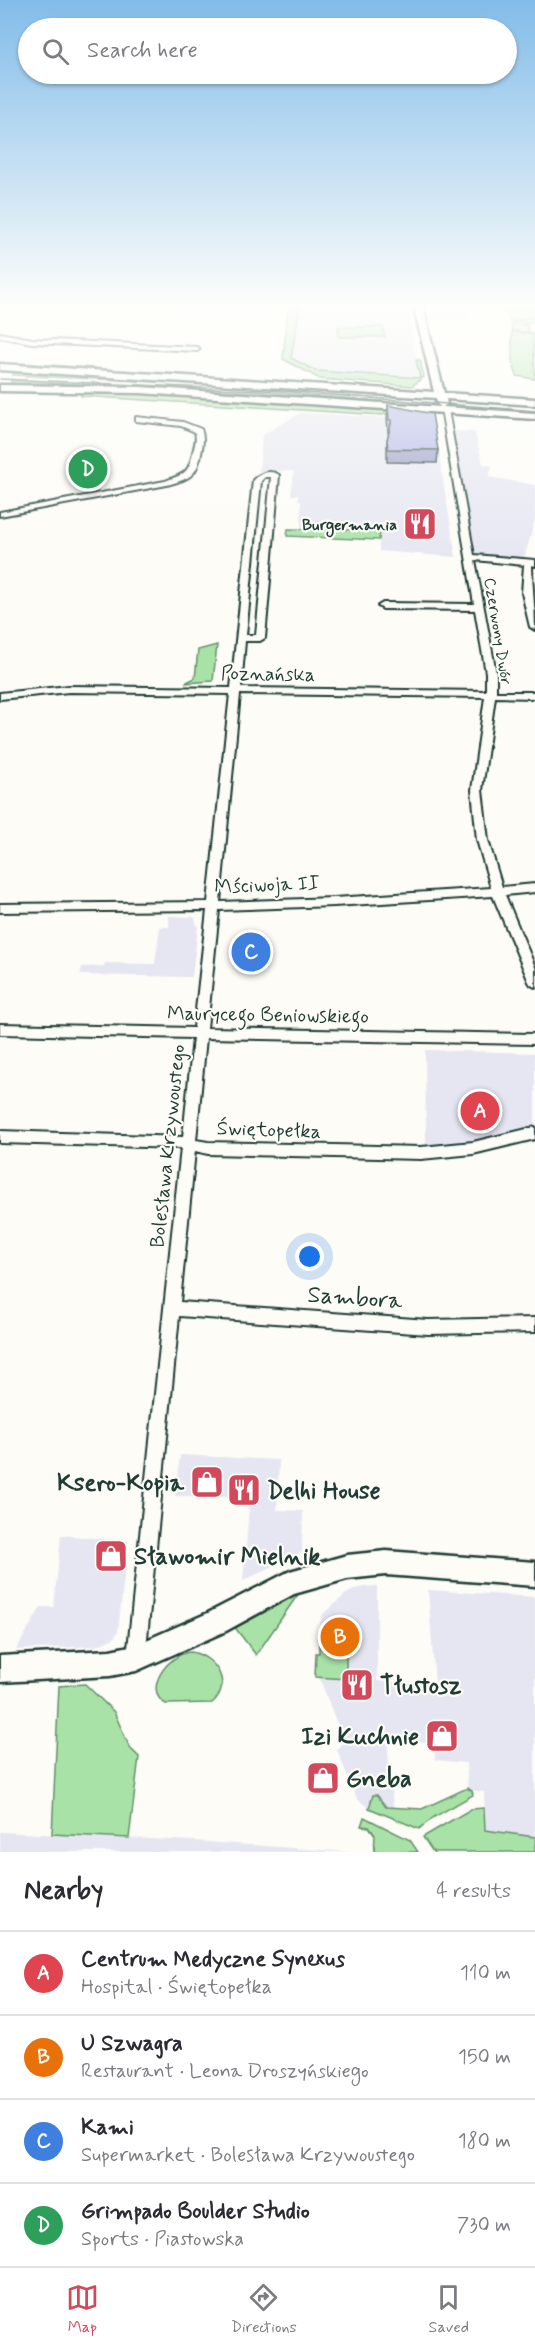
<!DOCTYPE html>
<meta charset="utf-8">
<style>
body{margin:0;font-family:Mynerve,sans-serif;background:#f2f2f3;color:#2b2b33}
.you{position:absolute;left:310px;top:1257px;width:21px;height:21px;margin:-15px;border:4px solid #fff;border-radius:50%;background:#1a73e8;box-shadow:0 0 0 9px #1a73e833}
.badge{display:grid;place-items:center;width:39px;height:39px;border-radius:50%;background:#d1495b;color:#fff;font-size:20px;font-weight:700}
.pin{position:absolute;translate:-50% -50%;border:3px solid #fff;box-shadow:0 2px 6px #0006}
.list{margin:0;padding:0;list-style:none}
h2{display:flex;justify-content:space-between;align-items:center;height:78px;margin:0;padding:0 24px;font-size:26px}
h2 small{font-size:20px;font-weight:400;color:#7c7c81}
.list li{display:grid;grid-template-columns:39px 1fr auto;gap:18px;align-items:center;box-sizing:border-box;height:84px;padding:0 24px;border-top:2px solid #e1e1e2}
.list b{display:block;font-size:22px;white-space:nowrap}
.list p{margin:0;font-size:20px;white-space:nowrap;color:#7c7c81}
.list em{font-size:20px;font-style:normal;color:#7c7c81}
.icon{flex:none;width:33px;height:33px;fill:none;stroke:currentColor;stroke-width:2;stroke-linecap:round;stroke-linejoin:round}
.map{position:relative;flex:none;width:535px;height:1852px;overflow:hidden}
.search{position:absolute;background:#fff;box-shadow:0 2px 4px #0004;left:18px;right:18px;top:18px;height:66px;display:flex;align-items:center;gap:15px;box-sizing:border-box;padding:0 21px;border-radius:33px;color:#7c7c81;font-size:22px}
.sheet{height:414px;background:#fff}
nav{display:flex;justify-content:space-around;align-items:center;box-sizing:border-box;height:84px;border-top:2px solid #e1e1e2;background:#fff;font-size:16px;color:#7c7c81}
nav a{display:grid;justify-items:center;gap:3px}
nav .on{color:#d1495b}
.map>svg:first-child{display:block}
.built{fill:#e5e6f1}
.green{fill:#a9e2a6;stroke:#64906d;stroke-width:1.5}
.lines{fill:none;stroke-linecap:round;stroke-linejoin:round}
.street-casing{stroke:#1f3d34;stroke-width:4}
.secondary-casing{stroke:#1f3d34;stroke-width:5}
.street{fill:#fdfcf7;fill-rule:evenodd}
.secondary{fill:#fdfcf7;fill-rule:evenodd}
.tram{stroke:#1f3d34;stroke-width:1.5}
.wall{fill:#969ac4;stroke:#1f3d34;stroke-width:1.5}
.building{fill:#aeb3e4;stroke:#1f3d34;stroke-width:1.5}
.labels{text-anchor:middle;stroke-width:4.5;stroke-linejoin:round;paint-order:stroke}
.far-poi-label{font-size:16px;font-weight:bold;fill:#1f3d34;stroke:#fdfcf7;text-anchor:end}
.far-street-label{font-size:16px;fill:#1f3d34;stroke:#fdfcf7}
.street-label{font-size:20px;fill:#1f3d34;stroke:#fdfcf7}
.near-street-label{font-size:24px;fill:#1f3d34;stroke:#fdfcf7}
.near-poi-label{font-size:24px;font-weight:bold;fill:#1f3d34;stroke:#fdfcf7;text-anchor:start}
</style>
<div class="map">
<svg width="535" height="1852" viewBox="0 0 535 1852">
<rect width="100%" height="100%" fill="#fdfcf7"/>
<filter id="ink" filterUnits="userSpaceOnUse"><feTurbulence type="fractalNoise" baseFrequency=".0167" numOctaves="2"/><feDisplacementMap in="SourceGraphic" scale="12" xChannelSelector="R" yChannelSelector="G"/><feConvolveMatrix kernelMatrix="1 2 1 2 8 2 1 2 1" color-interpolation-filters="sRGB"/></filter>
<g filter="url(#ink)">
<g class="built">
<polygon points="159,307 266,307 265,311 255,316"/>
<polygon points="300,307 405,307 421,378 316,371 291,358"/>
<polygon points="431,307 467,307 469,321 435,320"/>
<polygon points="301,413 433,420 456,557 379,551 380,528 301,528 301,502 298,500 298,495 291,495 294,471 259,471 262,435"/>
<polygon points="452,431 475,432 483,464 492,466 489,477 535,485 535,520 524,559 474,554"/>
<polygon points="169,916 194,917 198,927 192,977 80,975 82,967 104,966 105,963 155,964 160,927 169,927"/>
<polygon points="425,1050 535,1053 535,1126 480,1140 426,1146"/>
<polygon points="180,1455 279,1460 277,1510 303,1511 302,1552 243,1581 249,1509 232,1497 175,1496"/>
<polygon points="61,1535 128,1541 118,1631 114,1638 96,1646 16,1650 41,1607 54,1607"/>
<polygon points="377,1586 377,1681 435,1684 428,1590 535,1597 535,1837 485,1830 484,1792 468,1790 466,1763 435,1760 434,1743 387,1738 393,1807 385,1807 373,1795 369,1808 357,1799 337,1750 344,1742 319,1677 346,1678 346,1647 319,1644 318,1630 323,1614 346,1594 358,1588"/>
<polygon points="0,1832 193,1841 349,1852 0,1852"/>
</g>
<g class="green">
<polygon points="288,307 300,307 291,358 316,371 420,378 416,360 420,360 424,377 412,386 320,379 283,359"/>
<polygon points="502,307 535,307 535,323 521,324 527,326 528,332 535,333 512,331 511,324 532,317 511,322"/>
<polygon points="338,327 383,327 385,337 339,337"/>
<polygon points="512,332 533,334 535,379 517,376 512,361"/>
<polygon points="22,363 329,385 18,366"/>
<path d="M 15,371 L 404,395 L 403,398 C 273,387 141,381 13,375 Z"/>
<polygon points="11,381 288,393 401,403 12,387"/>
<polygon points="121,391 401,410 382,415 81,396 81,393"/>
<polygon points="288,529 380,530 379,540 287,536"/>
<polygon points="217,645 213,681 185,683 195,678 198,650"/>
<polygon points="301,1590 256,1655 233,1625"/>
<polygon points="319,1644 346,1646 346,1679 315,1677 316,1653 319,1653"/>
<path d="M 191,1652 C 215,1656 234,1684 212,1703 L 166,1704 C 141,1690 169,1653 191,1652 Z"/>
<polygon points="85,1684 114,1712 130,1748 139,1757 129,1838 52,1834 59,1686"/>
<polygon points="467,1788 472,1791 473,1795 434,1817 419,1829 369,1808 373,1795 377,1795 386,1807 422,1809"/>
<polygon points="484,1808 485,1830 535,1837 535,1852 433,1852 423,1837 471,1809"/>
<polygon points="364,1817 410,1840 418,1852 374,1852 375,1835 369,1827 361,1826"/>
</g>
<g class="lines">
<g class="street-casing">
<g id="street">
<polygon points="0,333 32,339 197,347 200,349 197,351 32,343 0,337"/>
<path d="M 441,408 L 448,410 L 474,555 L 535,560 L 535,566 L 532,565 C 532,587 535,608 535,630 L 530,627 L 522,593 L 524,565 L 475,560 L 496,673 L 496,692 L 535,692 L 535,698 L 495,697 L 482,790 L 488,840 L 502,887 L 535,884 L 535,892 L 505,895 L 535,967 L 535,987 L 531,985 L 529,982 L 493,896 L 334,906 L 219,910 L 207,1028 L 535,1034 L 535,1044 L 206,1038 L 196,1140 L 208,1142 L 421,1147 L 473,1142 L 535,1127 L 535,1139 L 473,1154 L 421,1159 L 208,1154 L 195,1151 L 180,1302 L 428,1320 L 535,1318 L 535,1332 L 428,1334 L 179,1316 L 145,1658 L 143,1665 L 136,1667 L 129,1665 L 127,1658 L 181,1148 L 0,1143 L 0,1131 L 183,1137 L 193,1038 L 0,1034 L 0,1024 L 194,1028 L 207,910 L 0,912 L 0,904 L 208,902 L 230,694 L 69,692 L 0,699 L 0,693 L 69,686 L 231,688 L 253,480 C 260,473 270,469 279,475 L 265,638 L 260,641 L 245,641 L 241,688 L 486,691 L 486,673 L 475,610 L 383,609 L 378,606 L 383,603 L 474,604 ZM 265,477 L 271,477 L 256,635 L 246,635 L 261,481 ZM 240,694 L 485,697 L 472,790 L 477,840 L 491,888 L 334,898 L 220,902 Z"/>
<path d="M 136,417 L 183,422 L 201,429 C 204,437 203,441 202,449 C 197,475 193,478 167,485 L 0,516 L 0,512 L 165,481 C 185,474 189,473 193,452 C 195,445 197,439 195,432 L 181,426 L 136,421 Z"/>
</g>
</g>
<g class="secondary-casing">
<g id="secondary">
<polygon points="414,307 423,307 444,393 535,399 535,405 446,399 447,404 443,407 535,413 535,419 140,393 0,391 0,385 140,387 441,407 437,404 436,398 0,370 0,364 434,392"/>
<polygon points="386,1551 535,1562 535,1586 386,1575 347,1579 294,1594 226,1631 136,1671 110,1676 0,1682 0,1656 110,1650 135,1645 208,1613 290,1571 347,1555"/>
</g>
</g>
<use href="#street" class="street"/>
<use href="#secondary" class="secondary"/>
<polyline class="tram" points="0,379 281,391 535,411"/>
</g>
<polygon class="wall" points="388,405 438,450 437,463 387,462 387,440 389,433 388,433 387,418"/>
<polygon class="building" points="388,405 432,414 438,450 388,449 387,440 392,420 389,420"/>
</g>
<linearGradient id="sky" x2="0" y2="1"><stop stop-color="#82bce9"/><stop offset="0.54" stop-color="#fefefb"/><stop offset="1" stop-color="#fefefb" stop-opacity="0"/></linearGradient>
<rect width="535" height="567" fill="url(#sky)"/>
<defs>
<g id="restaurant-square" transform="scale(1.725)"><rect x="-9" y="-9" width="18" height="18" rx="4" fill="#d1495b" stroke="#fdfcf7"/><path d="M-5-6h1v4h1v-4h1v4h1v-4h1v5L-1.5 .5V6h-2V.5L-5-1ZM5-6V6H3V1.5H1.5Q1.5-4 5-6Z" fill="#fff"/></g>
<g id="shop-square" transform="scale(1.725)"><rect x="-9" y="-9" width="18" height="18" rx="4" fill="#d1495b" stroke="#fdfcf7"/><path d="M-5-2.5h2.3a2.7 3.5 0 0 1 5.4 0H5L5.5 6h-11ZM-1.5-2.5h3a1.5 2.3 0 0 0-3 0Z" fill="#fff"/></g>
</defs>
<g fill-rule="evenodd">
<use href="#restaurant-square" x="420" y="524"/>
<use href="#shop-square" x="207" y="1482"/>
<use href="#restaurant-square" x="244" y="1490"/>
<use href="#shop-square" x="111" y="1556"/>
<use href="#restaurant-square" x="357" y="1685"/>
<use href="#shop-square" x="442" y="1736"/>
<use href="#shop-square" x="323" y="1778"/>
</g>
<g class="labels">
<g class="far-poi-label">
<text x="397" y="530">Burgermania</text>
</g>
<g class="far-street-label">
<text transform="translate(499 631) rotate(81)" y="6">Czerwony Dwór</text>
</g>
<g class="street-label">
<text transform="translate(268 673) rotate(1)" y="7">Poznańska</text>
<text transform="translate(267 884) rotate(-2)" y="7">Mściwoja II</text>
<text transform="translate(268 1014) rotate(1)" y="7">Maurycego Beniowskiego</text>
<text transform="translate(269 1129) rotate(2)" y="7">Świętopełka</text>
<text transform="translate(167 1146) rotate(-84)" y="7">Bolesława Krzywoustego</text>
</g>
<g class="near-street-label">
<text transform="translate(355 1297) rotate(4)" y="8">Sambora</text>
</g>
<g class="near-poi-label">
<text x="184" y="1490" text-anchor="end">Ksero-Kopia</text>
<text x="267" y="1498">Delhi House</text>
<text x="134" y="1564">Sławomir Mielnik</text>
<text x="380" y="1693">Tłustosz</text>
<text x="419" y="1744" text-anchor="end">Izi Kuchnie</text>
<text x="346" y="1786">Gneba</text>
</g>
</g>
</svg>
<div class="you"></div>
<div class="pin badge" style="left:480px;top:1111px;background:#e0444e">A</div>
<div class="pin badge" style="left:340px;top:1637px;background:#e8710a">B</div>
<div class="pin badge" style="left:251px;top:952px;background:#3f7fe0">C</div>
<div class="pin badge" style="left:88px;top:469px;background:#2e9e5b">D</div>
<div class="search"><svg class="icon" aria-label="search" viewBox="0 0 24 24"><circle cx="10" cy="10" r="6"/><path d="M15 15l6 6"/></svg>Search here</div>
</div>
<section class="sheet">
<h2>Nearby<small>4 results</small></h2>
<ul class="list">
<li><span class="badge" style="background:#e0444e">A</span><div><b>Centrum Medyczne Synexus</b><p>Hospital · Świętopełka</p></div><em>110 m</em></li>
<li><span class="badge" style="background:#e8710a">B</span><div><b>U Szwagra</b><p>Restaurant · Leona Droszyńskiego</p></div><em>150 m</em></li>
<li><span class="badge" style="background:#3f7fe0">C</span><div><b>Kami</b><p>Supermarket · Bolesława Krzywoustego</p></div><em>180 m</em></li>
<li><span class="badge" style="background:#2e9e5b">D</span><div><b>Grimpado Boulder Studio</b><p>Sports · Piastowska</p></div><em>730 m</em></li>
</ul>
</section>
<nav>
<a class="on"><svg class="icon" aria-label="map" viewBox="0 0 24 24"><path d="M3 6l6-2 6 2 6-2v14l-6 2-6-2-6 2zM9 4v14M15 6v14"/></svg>Map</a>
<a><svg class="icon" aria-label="directions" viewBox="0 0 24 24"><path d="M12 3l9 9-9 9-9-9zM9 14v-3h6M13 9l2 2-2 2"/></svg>Directions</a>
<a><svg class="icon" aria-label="saved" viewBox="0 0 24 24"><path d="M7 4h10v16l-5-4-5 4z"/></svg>Saved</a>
</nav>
